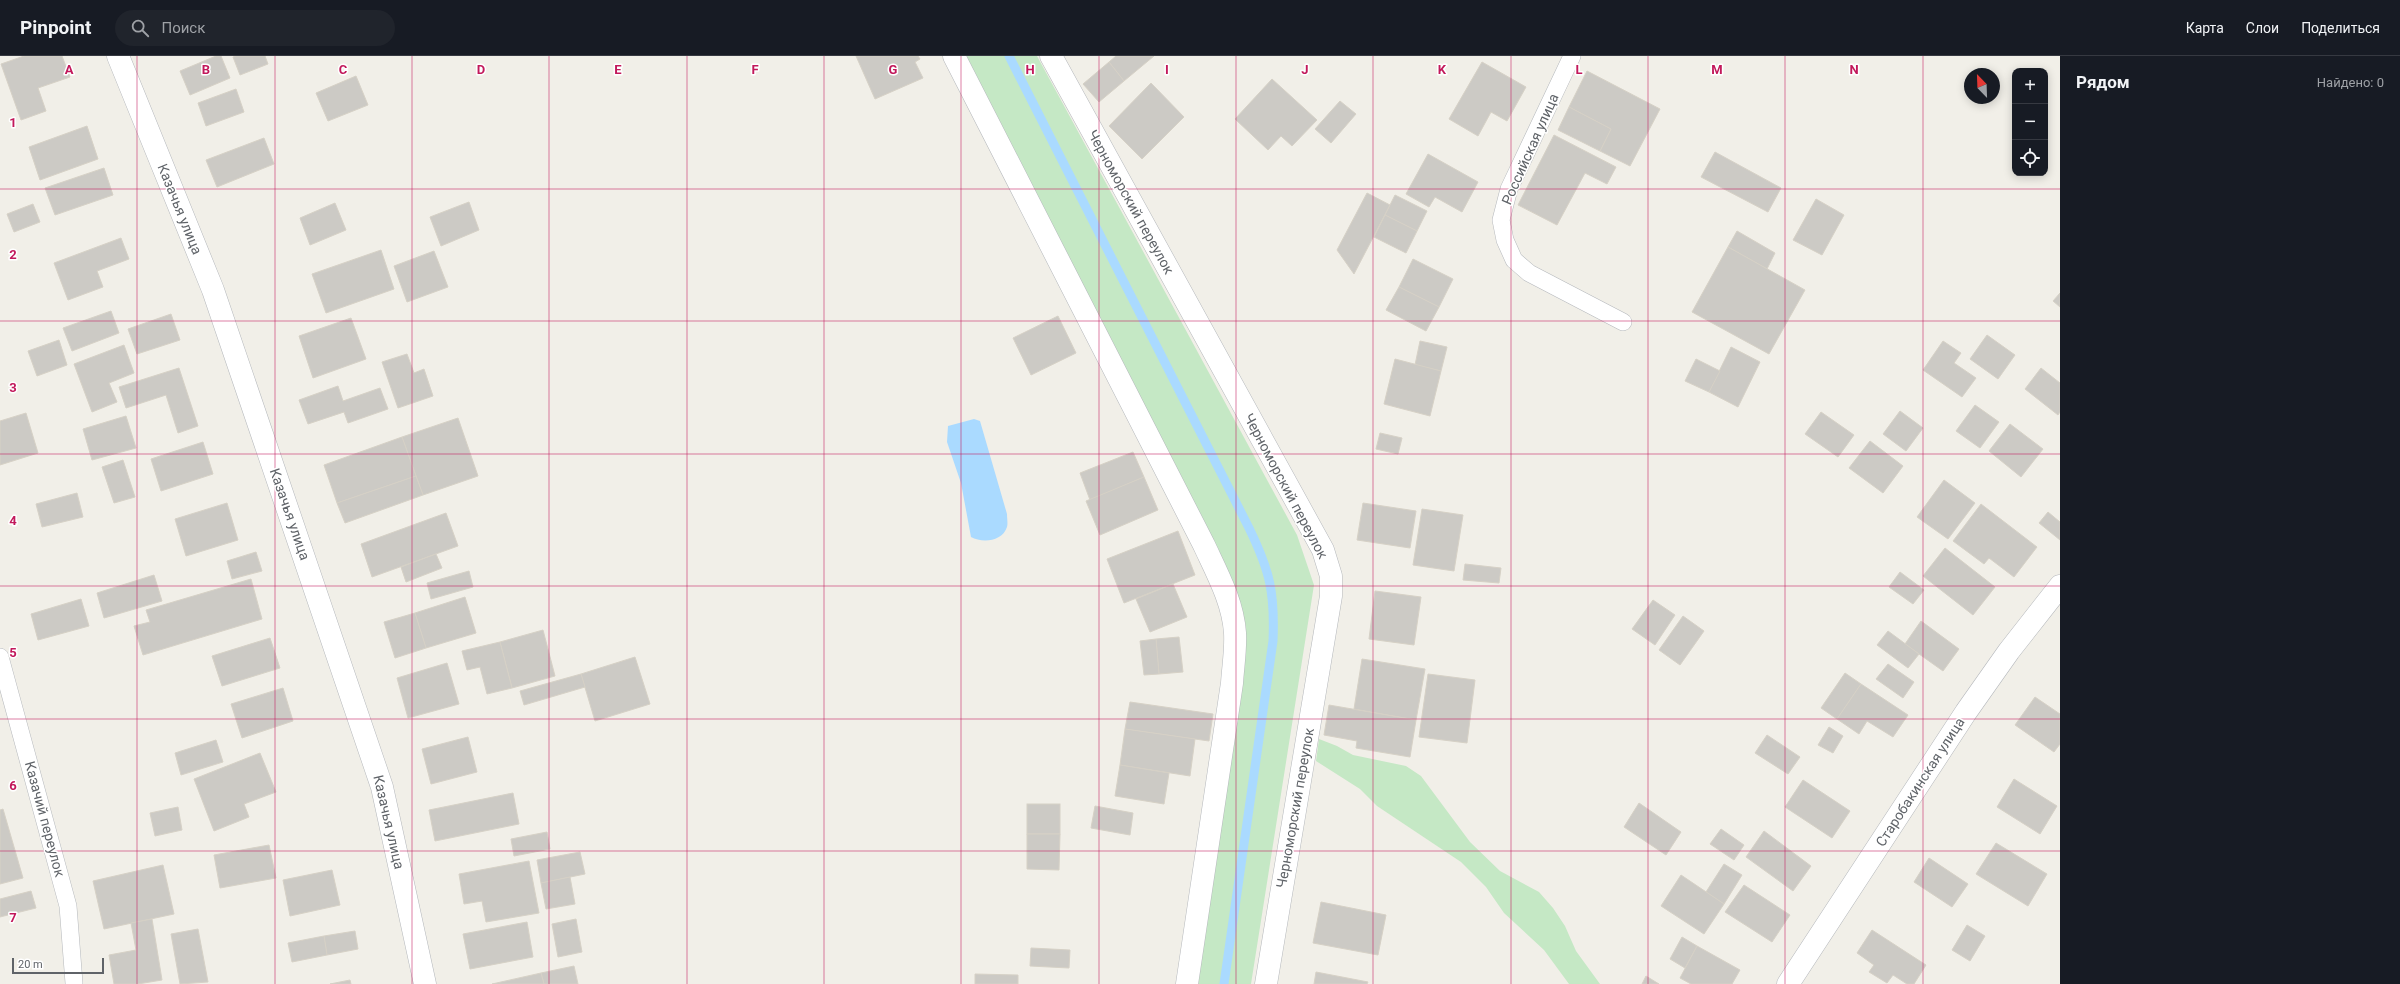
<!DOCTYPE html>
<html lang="ru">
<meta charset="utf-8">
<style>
body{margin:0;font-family:Roboto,sans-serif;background:#20242c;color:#f1f3f6}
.controls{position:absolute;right:12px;top:12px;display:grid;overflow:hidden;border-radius:8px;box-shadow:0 2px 10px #0003}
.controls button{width:36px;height:36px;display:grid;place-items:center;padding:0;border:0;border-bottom:1px solid #363941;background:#171b24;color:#f1f3f6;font:20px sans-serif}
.compass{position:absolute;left:1964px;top:12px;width:36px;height:36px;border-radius:50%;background:#171b24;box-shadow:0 2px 10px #0003;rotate:337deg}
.scale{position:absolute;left:12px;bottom:10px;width:92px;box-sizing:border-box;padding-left:4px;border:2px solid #5f6368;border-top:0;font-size:11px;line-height:14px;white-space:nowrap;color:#5f6368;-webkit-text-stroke:3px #fff;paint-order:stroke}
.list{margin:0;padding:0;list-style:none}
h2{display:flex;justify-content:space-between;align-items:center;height:52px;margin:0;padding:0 16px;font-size:17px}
h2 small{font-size:13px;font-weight:400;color:#9ea1a6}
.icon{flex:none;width:22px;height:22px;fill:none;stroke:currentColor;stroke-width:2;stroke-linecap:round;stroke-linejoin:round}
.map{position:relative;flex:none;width:2060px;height:928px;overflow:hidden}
header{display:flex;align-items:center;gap:24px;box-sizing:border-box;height:56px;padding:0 20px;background:#171b24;border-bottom:1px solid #363941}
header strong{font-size:19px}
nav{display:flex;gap:22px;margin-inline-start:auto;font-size:14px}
.search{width:280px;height:36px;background:#20242c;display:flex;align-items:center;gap:10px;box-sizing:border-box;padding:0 14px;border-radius:22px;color:#9ea1a6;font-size:15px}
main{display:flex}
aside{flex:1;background:#171b24}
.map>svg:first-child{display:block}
.green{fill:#c5e8c5}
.water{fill:#aadaff}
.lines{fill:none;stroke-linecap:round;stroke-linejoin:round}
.stream{stroke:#aadaff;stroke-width:9}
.building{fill:#cccac5;stroke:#d6d1c6}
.lane-casing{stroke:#b5b8bc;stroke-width:18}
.street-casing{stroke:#b5b8bc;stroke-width:23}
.lane{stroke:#fff;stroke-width:17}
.street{stroke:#fff;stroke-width:22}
.grid{fill:none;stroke:#c2185b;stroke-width:1;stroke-opacity:0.55}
.labels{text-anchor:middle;stroke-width:3;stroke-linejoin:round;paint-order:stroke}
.street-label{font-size:14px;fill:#5f6368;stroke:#fff}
.grid-label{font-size:13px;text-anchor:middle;font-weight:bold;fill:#c2185b;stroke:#fff;stroke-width:3;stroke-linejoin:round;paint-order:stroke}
</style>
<header>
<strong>Pinpoint</strong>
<div class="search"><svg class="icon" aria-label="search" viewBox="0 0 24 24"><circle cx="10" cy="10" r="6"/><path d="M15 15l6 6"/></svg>Поиск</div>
<nav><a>Карта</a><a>Слои</a><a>Поделиться</a></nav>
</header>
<main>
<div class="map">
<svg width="2060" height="928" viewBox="0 0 2060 928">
<rect width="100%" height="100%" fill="#f1efe8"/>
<g class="green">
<polygon points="965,0 1037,0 1297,479 1314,529 1251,928 1194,928 1244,579"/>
<polygon points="1319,683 1337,690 1353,699 1406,710 1421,720 1470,786 1500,815 1539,836 1553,852 1565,870 1576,895 1600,928 1569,928 1544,894 1504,857 1486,831 1461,806 1377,750 1360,733 1316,705"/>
</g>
<path class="water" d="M 974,363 L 980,365 L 1007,458 C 1007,462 1008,468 1007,471 C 1002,486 982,487 971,481 L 961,427 L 947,386 L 948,370 Z"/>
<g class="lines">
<path class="stream" d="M 1009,0 L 1249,472 C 1270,515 1275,537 1273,585 L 1224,928"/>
</g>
<g class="building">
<polygon points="24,0 62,0 70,21 38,32 46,55 21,64 1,8"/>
<polygon points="216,0 221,0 230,22 190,39 180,15"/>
<polygon points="236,0 265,0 268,8 240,19 233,1"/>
<polygon points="856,0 918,0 920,3 915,6 923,22 875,43"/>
<polygon points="1116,0 1154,0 1124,25 1109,6"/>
<polygon points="1109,6 1124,25 1099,46 1083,28"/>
<polygon points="1482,6 1526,31 1507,65 1491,56 1478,80 1449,63"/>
<polygon points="1587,15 1660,53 1630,110 1600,95 1611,73 1569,51"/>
<polygon points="356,20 368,49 328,65 316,37"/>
<polygon points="1272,23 1317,64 1292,90 1281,80 1268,94 1235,63"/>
<polygon points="1151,27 1184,61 1142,103 1109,70"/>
<polygon points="236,33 244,56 206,70 198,47"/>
<polygon points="1340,45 1356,58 1331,87 1315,73"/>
<polygon points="1569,51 1611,73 1600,95 1558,74"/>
<polygon points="87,70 98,103 40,124 29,91"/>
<polygon points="1554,79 1616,111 1607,128 1585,117 1557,169 1518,149"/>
<polygon points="264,82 274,108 217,131 206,104"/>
<polygon points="1715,96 1781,132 1768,156 1701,121"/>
<polygon points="1428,98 1478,126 1462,156 1435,141 1429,151 1406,138"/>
<polygon points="104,112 113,139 55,159 45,132"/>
<polygon points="1367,137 1390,149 1354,218 1337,194"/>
<polygon points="1395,139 1427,155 1417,175 1385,159"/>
<polygon points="1816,143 1844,159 1822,199 1793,184"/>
<polygon points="469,146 479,174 441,190 430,161"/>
<polygon points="335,147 346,174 310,189 300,162"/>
<polygon points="33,148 40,166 14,176 7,158"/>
<polygon points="1385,159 1417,175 1406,197 1374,181"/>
<polygon points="1737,175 1775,197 1767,213 1728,191"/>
<polygon points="121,182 129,203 97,215 103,231 68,244 54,207"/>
<polygon points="1728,191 1805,234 1769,298 1692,256"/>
<polygon points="381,194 394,233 326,257 312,218"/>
<polygon points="434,195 448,231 407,246 394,210"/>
<polygon points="1413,203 1453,223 1439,251 1399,231"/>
<polygon points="1399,231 1439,251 1426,275 1386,254"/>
<polygon points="2060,237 2060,251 2053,245"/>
<polygon points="111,255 119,277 72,295 63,272"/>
<polygon points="171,258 180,284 137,298 128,273"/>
<polygon points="1058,260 1076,297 1031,319 1013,282"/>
<polygon points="351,262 366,303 313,322 299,280"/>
<polygon points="1987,279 2015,299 1998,323 1970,303"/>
<polygon points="59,284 67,309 37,320 28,295"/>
<polygon points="1420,285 1447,291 1441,315 1415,309"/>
<polygon points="1943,285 1961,297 1954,307 1976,322 1962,341 1923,314"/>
<polygon points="124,289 134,317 109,327 117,346 92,356 74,308"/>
<polygon points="1731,291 1760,306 1738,351 1709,336"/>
<polygon points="407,298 414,317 424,313 433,340 398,352 382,306"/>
<polygon points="1395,303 1441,315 1430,360 1384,348"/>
<polygon points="1696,303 1720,315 1709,336 1685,325"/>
<polygon points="179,312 198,370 178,377 166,339 126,352 119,331"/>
<polygon points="2041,312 2060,327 2060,356 2058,359 2025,333"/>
<polygon points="338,330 343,345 380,332 388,353 348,367 344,356 308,368 299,344"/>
<polygon points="1975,349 1999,366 1980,392 1956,375"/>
<polygon points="1900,355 1923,372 1906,395 1883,378"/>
<polygon points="1821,356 1854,379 1838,401 1805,378"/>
<polygon points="26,357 38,397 0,409 0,365"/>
<polygon points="126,360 136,392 92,404 83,373"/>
<polygon points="458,362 478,420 423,439 402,381"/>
<polygon points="2010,368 2043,393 2021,421 1989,395"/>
<polygon points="1380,377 1402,382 1398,398 1376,393"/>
<polygon points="402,381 416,420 337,447 324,409"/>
<polygon points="1870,385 1903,410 1883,437 1849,412"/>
<polygon points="203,386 213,418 161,435 151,403"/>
<polygon points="1133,396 1144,421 1090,444 1080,417"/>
<polygon points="123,404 135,441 114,447 102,411"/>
<polygon points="416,420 423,439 345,467 337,447"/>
<polygon points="1144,421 1158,454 1100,479 1086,445"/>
<polygon points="1944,424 1975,447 1948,483 1917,461"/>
<polygon points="77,437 83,461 42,471 36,448"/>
<polygon points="227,447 238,484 186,500 175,463"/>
<polygon points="1363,447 1416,455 1410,492 1357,484"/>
<polygon points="1981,448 2037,491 2014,521 1989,502 1984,508 1953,485"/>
<polygon points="1422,453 1463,459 1454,515 1413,509"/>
<polygon points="2048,456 2060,466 2060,484 2039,467"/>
<polygon points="446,457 458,490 372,521 361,488"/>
<polygon points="1178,475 1195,519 1124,547 1107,503"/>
<polygon points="1945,492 1995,531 1973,559 1923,520"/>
<polygon points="256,496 262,515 232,523 227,505"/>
<polygon points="436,498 442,512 406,526 401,511"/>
<polygon points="1465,508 1501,512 1499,527 1463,524"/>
<polygon points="469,515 473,531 431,543 427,527"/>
<polygon points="1900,516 1924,534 1913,548 1889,531"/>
<polygon points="154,519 162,545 104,562 97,537"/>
<polygon points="251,523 262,563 143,599 134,570 150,566 146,554"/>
<polygon points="1173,528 1187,561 1150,576 1136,543"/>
<polygon points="1375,535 1421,541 1414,589 1369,583"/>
<polygon points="465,541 476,577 426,592 415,557"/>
<polygon points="81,543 89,570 38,584 31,558"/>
<polygon points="1653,544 1675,559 1655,589 1632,573"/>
<polygon points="415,557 426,592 395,602 384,566"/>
<polygon points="1683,560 1704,575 1680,609 1659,594"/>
<polygon points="1921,565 1959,593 1943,615 1905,588"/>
<polygon points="543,574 555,620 512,632 500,586"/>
<polygon points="1888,575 1919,598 1908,612 1877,589"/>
<polygon points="1179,581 1183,616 1159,618 1156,583"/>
<polygon points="270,582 280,612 222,630 212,600"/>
<polygon points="1156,583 1159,618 1144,619 1140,585"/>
<polygon points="500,586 512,632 487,638 480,611 467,614 462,595"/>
<polygon points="635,601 650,648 595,665 581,618"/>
<polygon points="1362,603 1425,613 1416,664 1354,653"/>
<polygon points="447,607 459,648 408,662 397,622"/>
<polygon points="1888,608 1914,626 1903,642 1876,623"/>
<polygon points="1845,617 1861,628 1837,663 1821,652"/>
<polygon points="581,618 585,631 524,649 520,635"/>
<polygon points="1428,618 1475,624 1467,687 1419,681"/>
<polygon points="1861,628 1908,659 1893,681 1867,665 1859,678 1837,663"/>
<polygon points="283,632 293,665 242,682 231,648"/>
<polygon points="2035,641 2060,658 2060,688 2054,696 2015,669"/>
<polygon points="1130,646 1213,658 1209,685 1125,673"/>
<polygon points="1329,649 1416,664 1410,701 1356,692 1357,685 1324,679"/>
<polygon points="1829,671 1843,680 1833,697 1818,689"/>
<polygon points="1125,673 1195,683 1190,720 1120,709"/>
<polygon points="1767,679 1800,701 1788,718 1755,697"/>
<polygon points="468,681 477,716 431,728 422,693"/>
<polygon points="216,684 223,706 181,719 175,697"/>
<polygon points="260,697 276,736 244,748 249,761 214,775 194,723"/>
<polygon points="1120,709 1169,717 1164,748 1115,740"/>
<polygon points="2014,723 2057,750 2040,778 1997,751"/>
<polygon points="1803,724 1850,755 1832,782 1785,751"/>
<polygon points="513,737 519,768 435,785 429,754"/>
<polygon points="1639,747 1681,776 1666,799 1624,771"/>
<rect x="1027" y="748" width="33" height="30"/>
<polygon points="1095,750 1133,757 1130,779 1091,772"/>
<polygon points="178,751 182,774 155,780 150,757"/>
<polygon points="3,753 23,822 0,828 0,754"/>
<polygon points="1721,773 1744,789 1734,804 1710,788"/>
<polygon points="1764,775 1811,810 1793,835 1746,801"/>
<polygon points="547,776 550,793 514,800 511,783"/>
<polygon points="1027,778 1060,778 1059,814 1027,813"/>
<polygon points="1996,787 2047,818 2028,850 1976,818"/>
<polygon points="269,789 276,822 220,832 214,799"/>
<polygon points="580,796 585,818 541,827 537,804"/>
<polygon points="1929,802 1968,828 1952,851 1914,826"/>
<polygon points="529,805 539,857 486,866 482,845 464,848 459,818"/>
<polygon points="1724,808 1742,819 1724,848 1706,836"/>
<polygon points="163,809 174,858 104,873 93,825"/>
<polygon points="332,814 340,849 290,860 283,824"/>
<polygon points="1681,819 1724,848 1704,878 1661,850"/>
<polygon points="570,821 575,848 546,853 541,827"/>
<polygon points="1744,829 1790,859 1772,886 1725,856"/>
<polygon points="31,835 36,852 0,861 0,843"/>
<polygon points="1321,846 1386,859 1378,899 1313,887"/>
<polygon points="152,863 162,924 138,928 114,928 109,899 136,894 131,867"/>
<polygon points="576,863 582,896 558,901 552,868"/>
<polygon points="527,866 533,901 470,913 463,878"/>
<polygon points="1967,869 1985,880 1970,905 1952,894"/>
<polygon points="198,873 208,926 180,928 171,878"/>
<polygon points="1872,874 1926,909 1914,928 1907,928 1893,919 1887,927 1869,916 1874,909 1857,897"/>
<polygon points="355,875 358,893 327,899 324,880"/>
<polygon points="324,880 327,899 292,906 288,887"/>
<polygon points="1682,881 1697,890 1685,912 1670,903"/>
<polygon points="1697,890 1740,914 1732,928 1691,928 1680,922"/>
<polygon points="1031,892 1070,894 1069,912 1030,910"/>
<polygon points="574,910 578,928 544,928 541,917"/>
<polygon points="1316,916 1368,926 1367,928 1314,928"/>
<polygon points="541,917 544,928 492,928"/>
<polygon points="975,918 1018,919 1018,928 975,928"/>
<polygon points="1646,920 1659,928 1642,928"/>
<polygon points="350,924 351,928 330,928"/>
</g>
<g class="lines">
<g class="lane-casing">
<g id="lane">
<polyline points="1572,0 1509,133 1501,164 1505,184 1514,204 1529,217 1623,266"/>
<polyline points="0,601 68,850 74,927"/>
</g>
</g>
<g class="street-casing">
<g id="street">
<polyline points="118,0 213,234 382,731 425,928"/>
<path d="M 954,0 L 1204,489 C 1217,517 1233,546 1235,577 C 1236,593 1233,611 1232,627 L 1187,928"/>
<polyline points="1051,0 1323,494 1331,520 1331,540 1266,928"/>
<polyline points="1788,928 1966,656 2009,595 2060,530"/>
</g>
</g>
<use href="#lane" class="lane"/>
<use href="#street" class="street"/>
</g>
<path class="grid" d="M 137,0 L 137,928M 275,0 L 275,928M 412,0 L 412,928M 549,0 L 549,928M 687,0 L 687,928M 824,0 L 824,928M 961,0 L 961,928M 1099,0 L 1099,928M 1236,0 L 1236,928M 1373,0 L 1373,928M 1511,0 L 1511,928M 1648,0 L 1648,928M 1785,0 L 1785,928M 1923,0 L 1923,928M 0,133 L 2060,133M 0,265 L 2060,265M 0,398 L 2060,398M 0,530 L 2060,530M 0,663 L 2060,663M 0,795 L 2060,795"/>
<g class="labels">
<g class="street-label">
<text transform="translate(1530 93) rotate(-66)" y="5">Российская улица</text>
<text transform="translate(1131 146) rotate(61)" y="5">Черноморский переулок</text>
<text transform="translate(180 153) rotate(68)" y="5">Казачья улица</text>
<text transform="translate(1286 430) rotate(62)" y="5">Черноморский переулок</text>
<text transform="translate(290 458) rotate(71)" y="5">Казачья улица</text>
<text transform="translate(1920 726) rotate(-57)" y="5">Старобакинская улица</text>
<text transform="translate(1295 752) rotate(-80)" y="5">Черноморский переулок</text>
<text transform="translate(45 763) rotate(75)" y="5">Казачий переулок</text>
<text transform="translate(389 766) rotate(77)" y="5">Казачья улица</text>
</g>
</g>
<g class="grid-label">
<text x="69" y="18">A</text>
<text x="206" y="18">B</text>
<text x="343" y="18">C</text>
<text x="481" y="18">D</text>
<text x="618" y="18">E</text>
<text x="755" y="18">F</text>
<text x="893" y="18">G</text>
<text x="1030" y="18">H</text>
<text x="1167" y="18">I</text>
<text x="1305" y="18">J</text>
<text x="1442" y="18">K</text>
<text x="1579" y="18">L</text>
<text x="1717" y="18">M</text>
<text x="1854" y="18">N</text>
<text x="13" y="71">1</text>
<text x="13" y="203">2</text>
<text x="13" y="336">3</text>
<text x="13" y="469">4</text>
<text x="13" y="601">5</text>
<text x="13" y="734">6</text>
<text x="13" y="866">7</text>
</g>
</svg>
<div class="controls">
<button>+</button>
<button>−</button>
<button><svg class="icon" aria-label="locate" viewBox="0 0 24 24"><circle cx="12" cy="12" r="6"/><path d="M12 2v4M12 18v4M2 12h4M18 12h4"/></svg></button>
</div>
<svg class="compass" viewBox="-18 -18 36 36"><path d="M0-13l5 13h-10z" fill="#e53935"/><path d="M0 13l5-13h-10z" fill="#9ea1a6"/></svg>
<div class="scale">20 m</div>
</div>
<aside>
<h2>Рядом<small>Найдено: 0</small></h2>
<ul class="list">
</ul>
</aside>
</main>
